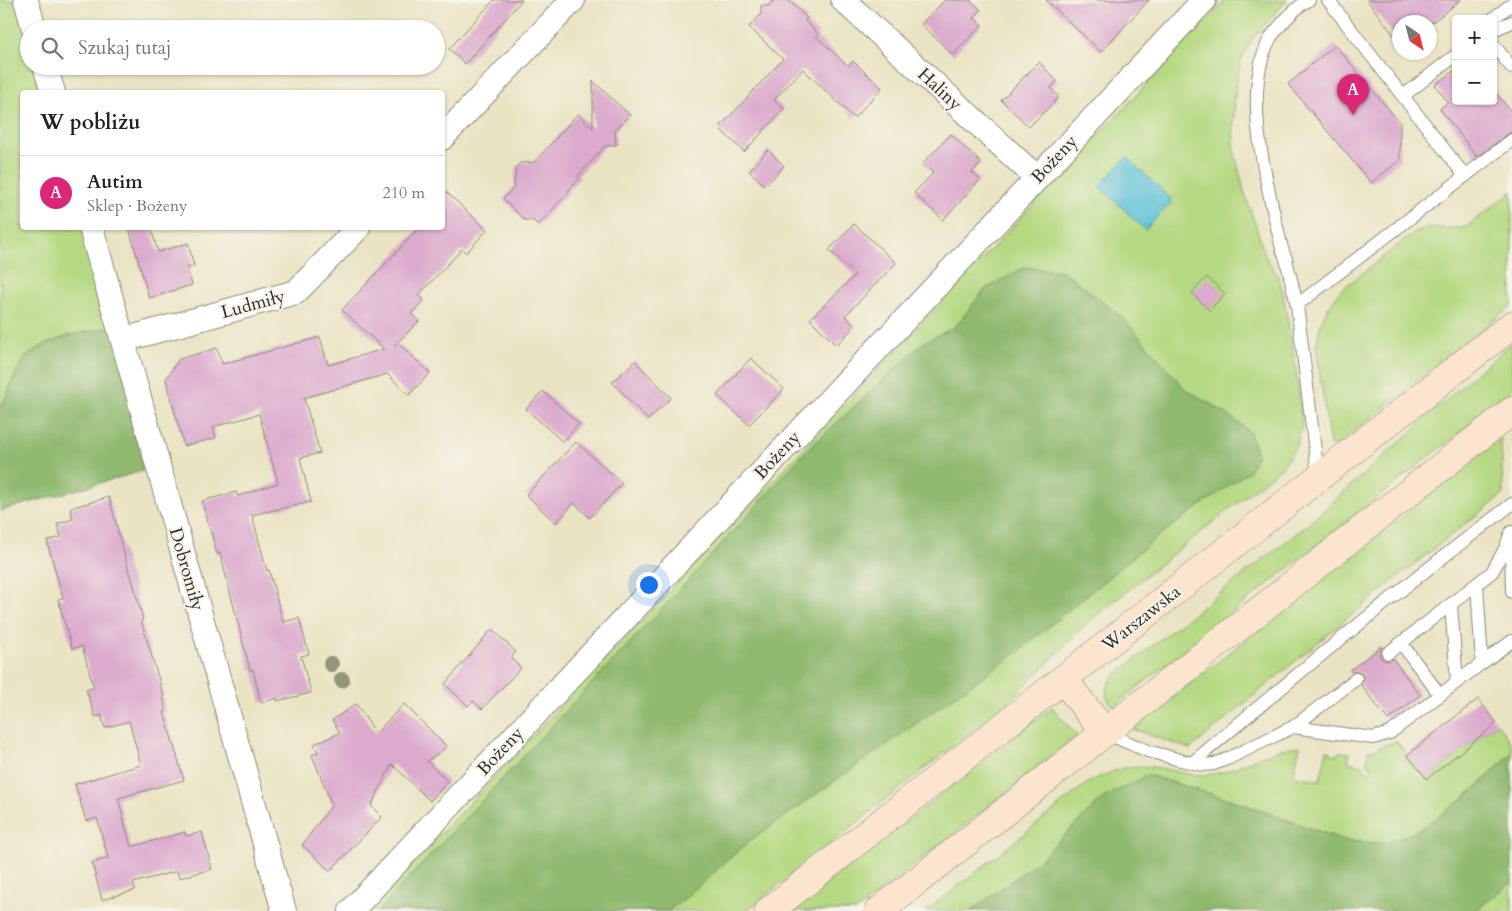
<!DOCTYPE html>
<html lang="pl">
<meta charset="utf-8">
<style>
body{margin:0;font-family:Cardo,serif;background:#f6f6f6;color:#222}
.controls{position:absolute;right:15px;top:15px;display:grid;overflow:hidden;border-radius:5px;box-shadow:0 1px 4px #0004}
.controls button{width:45px;height:45px;display:grid;place-items:center;padding:0;border:0;border-bottom:1px solid #e0e0e0;background:#fff;color:#222;font:25px sans-serif}
.compass{position:absolute;left:1392px;top:15px;width:45px;height:45px;border-radius:50%;background:#fff;box-shadow:0 1px 4px #0004;rotate:145deg}
.you{position:absolute;left:648px;top:584px;width:18px;height:18px;margin:-12px;border:4px solid #fff;border-radius:50%;background:#1a73e8;box-shadow:0 0 0 8px #1a73e833}
.badge{display:grid;place-items:center;width:32px;height:32px;border-radius:50%;background:#db2777;color:#fff;font-size:16px;font-weight:700}
.pin{position:absolute;translate:-50% -41px;filter:drop-shadow(0 1px 2px #0008)}
.pin::after{content:'';position:absolute;top:26px;width:18px;height:15px;background:inherit;clip-path:polygon(0 0,100% 0,50% 100%)}
.list{margin:0;padding:0;list-style:none}
h2{display:flex;justify-content:space-between;align-items:center;height:65px;margin:0;padding:0 20px;font-size:21px}
h2 small{font-size:16px;font-weight:400;color:#767676}
.list li{display:grid;grid-template-columns:32px 1fr auto;gap:15px;align-items:center;box-sizing:border-box;height:75px;padding:0 20px;border-top:1px solid #e0e0e0}
.list b{display:block;font-size:19px;white-space:nowrap}
.list p{margin:0;font-size:16px;white-space:nowrap;color:#767676}
.list em{font-size:16px;font-style:normal;color:#767676}
.icon{flex:none;width:28px;height:28px;fill:none;stroke:currentColor;stroke-width:2;stroke-linecap:round;stroke-linejoin:round}
.map{position:relative;flex:none;width:1512px;height:911px;overflow:hidden}
.search{position:absolute;background:#fff;box-shadow:0 1px 4px #0004;left:20px;top:20px;width:425px;height:55px;display:flex;align-items:center;gap:12px;box-sizing:border-box;padding:0 18px;border-radius:28px;color:#767676;font-size:19px}
.panel{position:absolute;background:#fff;box-shadow:0 1px 4px #0004;left:20px;top:90px;width:425px;height:140px;border-radius:5px}
.map>svg:first-child{display:block}
.green{fill:#b5d982;stroke:#708256}
.forest{fill:#90b970;stroke:#5e724e}
.water{fill:#5ac1d8;stroke:#427682}
.building{fill:#dbaacd}
.lines{fill:none;stroke-linecap:round;stroke-linejoin:round}
.lane-casing{stroke:#8a8878;stroke-width:14}
.street-casing{stroke:#8a8878;stroke-width:26}
.secondary-casing{stroke:#8a8878;stroke-width:29}
.lane{stroke:#fff;stroke-width:12}
.street{stroke:#fff;stroke-width:24}
.secondary{stroke:#fbe5cf;stroke-width:28}
.tree{fill:#94967c}
.labels{text-anchor:middle;stroke-width:4;stroke-linejoin:round;paint-order:stroke}
.street-label{font-size:18px;fill:#2b2b2b;stroke:#f7f3e8}
</style>
<div class="map">
<svg width="1512" height="911" viewBox="0 0 1512 911">
<rect width="100%" height="100%" fill="#f7f3e8"/>
<filter id="ink" filterUnits="userSpaceOnUse"><feTurbulence type="fractalNoise" baseFrequency=".02" numOctaves="2"/><feDisplacementMap in="SourceGraphic" scale="10" xChannelSelector="R" yChannelSelector="G"/><feConvolveMatrix kernelMatrix="1 2 1 2 8 2 1 2 1" color-interpolation-filters="sRGB"/></filter>
<filter id="wash" filterUnits="userSpaceOnUse"><feTurbulence type="fractalNoise" baseFrequency=".0096" numOctaves="4" result="noise"/><feDisplacementMap in="SourceGraphic" scale="20" xChannelSelector="R" yChannelSelector="G"/><feGaussianBlur stdDeviation="1.12" result="paint"/><feColorMatrix in="noise" values="0 0 0 0 0 0 0 0 0 0 0 0 0 0 0 0 0 1.4 0 .05"/><feComposite in="paint" operator="in"/></filter>
<g filter="url(#wash)">
<rect width="100%" height="100%" fill="#eae4c4"/>
<g class="green">
<polygon points="0,0 25,0 29,29 29,66 44,66 52,92 22,92 22,228 91,228 119,326 74,334 25,359 14,377 0,410"/>
<polygon points="1226,0 1287,0 1253,38 1241,60 1235,90 1234,113 1233,146 1244,191 1266,257 1278,277 1283,293 1297,377 1302,419 1301,429 1296,446 1282,467 1087,623 1014,697 746,911 368,911"/>
<path d="M 1512,192 L 1512,306 L 1338,444 L 1331,446 L 1330,445 L 1316,346 L 1321,322 L 1329,306 L 1341,290 L 1415,232 C 1431,223 1449,231 1466,227 Z"/>
<path d="M 1512,343 L 1512,391 L 1114,706 C 1102,698 1106,686 1114,676 L 1306,526 L 1481,369 Z"/>
<path d="M 1500,439 L 1501,439 L 1503,495 C 1396,576 1293,663 1190,749 L 1133,729 Z"/>
<polygon points="1052,707 1077,736 856,911 793,911"/>
<path d="M 1497,723 L 1512,745 L 1512,753 C 1478,786 1430,833 1384,844 L 1343,840 L 1237,802 L 1148,775 L 1036,863 L 971,911 L 926,911 C 955,889 984,866 1013,843 C 1030,829 1047,816 1064,802 C 1074,794 1085,783 1097,778 C 1108,773 1119,769 1130,767 C 1158,762 1185,779 1213,774 C 1243,769 1266,748 1300,746 L 1293,776 L 1320,780 L 1327,750 L 1330,751 L 1330,754 L 1338,755 L 1339,752 L 1350,753 L 1348,762 L 1362,765 L 1369,773 L 1373,770 L 1367,762 L 1368,751 L 1376,749 L 1396,741 L 1427,779 Z"/>
<polygon points="1512,882 1512,911 1475,911"/>
</g>
<g class="forest">
<polygon points="1025,267 1063,271 1122,317 1185,389 1224,412 1249,431 1257,455 1249,471 1157,537 1019,651 747,843 684,899 668,911 378,911 687,582 807,450 924,342 955,327 985,289"/>
<polygon points="119,326 143,471 0,511 0,410 14,377 25,358 34,351 50,342 74,334"/>
<polygon points="1512,753 1512,882 1475,911 971,911 1036,863 1103,798 1148,775 1237,802 1343,840 1384,844 1420,830 1472,792"/>
</g>
<polygon class="water" points="1127,157 1173,201 1145,230 1099,186"/>
<g id="blocks">
<g class="building">
<polygon points="494,0 522,0 465,64 449,49"/>
<polygon points="774,0 788,0 807,18 805,21 819,34 816,36 848,66 853,61 882,88 854,118 803,69 774,100 784,109 744,152 719,128 783,59 749,27 761,14 761,6 769,6"/>
<polygon points="945,0 970,0 981,10 974,18 982,25 953,55 921,24"/>
<polygon points="1046,0 1149,0 1101,52"/>
<polygon points="1367,0 1461,0 1430,24 1430,22 1400,22 1400,43"/>
<polygon points="1335,45 1400,123 1400,160 1371,183 1288,84"/>
<polygon points="1039,62 1057,81 1051,88 1059,97 1029,127 1001,100"/>
<polygon points="1456,69 1456,101 1493,101 1493,89 1512,113 1512,131 1477,157 1440,109 1448,102 1435,85"/>
<polygon points="593,81 630,115 615,130 616,145 605,146 578,176 580,178 568,191 569,192 538,225 532,220 524,220 503,199 515,186 514,185 516,168 520,163 534,162 578,114 593,128"/>
<polygon points="951,134 981,163 972,172 980,180 943,220 914,193 933,173 923,163"/>
<polygon points="768,150 784,166 765,186 749,171"/>
<polygon points="442,188 487,230 466,253 462,249 419,295 424,300 411,314 419,321 394,346 400,345 430,373 409,395 387,374 304,398 320,453 300,458 311,502 252,515 267,571 269,570 283,622 299,618 309,654 301,656 311,693 277,701 277,698 261,703 253,669 250,670 220,553 217,554 202,501 236,492 238,496 278,483 259,414 213,427 216,438 184,446 166,379 179,359 217,348 222,364 320,337 328,365 384,349 342,310 419,228 442,228"/>
<polygon points="854,224 896,263 845,316 855,326 836,345 810,319 855,275 829,250"/>
<polygon points="129,228 151,228 158,252 188,243 194,266 187,268 192,285 149,298"/>
<polygon points="1207,277 1225,294 1209,310 1192,293"/>
<polygon points="751,358 784,389 749,425 717,395"/>
<polygon points="635,361 671,398 648,420 612,382"/>
<polygon points="543,391 579,424 563,442 526,409"/>
<polygon points="576,442 622,483 590,518 574,503 556,523 526,495"/>
<polygon points="109,497 130,576 131,576 143,619 141,620 164,697 163,697 166,711 164,712 184,780 118,798 131,847 185,832 186,836 202,832 212,869 179,878 177,871 133,883 135,890 102,900 92,863 108,858 97,818 86,821 75,784 141,765 129,721 105,728 101,715 95,717 86,689 94,688 82,646 72,649 58,599 63,598 47,541 61,537 57,524 73,519 70,508"/>
<polygon points="492,629 516,652 511,658 521,668 482,709 473,701 468,706 445,684"/>
<polygon points="1382,646 1380,654 1381,658 1385,661 1393,659 1420,695 1388,720 1361,685 1364,678 1362,674 1355,671 1351,672 1350,670"/>
<polygon points="1478,699 1497,723 1427,779 1407,755"/>
<polygon points="356,704 376,733 404,704 447,747 427,761 448,782 430,801 392,764 371,806 382,817 330,871 302,845 332,805 312,755 318,752 314,744 340,733 332,720"/>
</g>
</g>
</g>
<g filter="url(#ink)">
<use href="#blocks" fill-opacity="0" stroke="#8a8878" stroke-width="1"/>
<g class="lines">
<g class="lane-casing">
<g id="lane">
<path d="M 1309,0 C 1299,5 1294,11 1286,19 C 1281,25 1275,31 1271,37 C 1239,93 1269,189 1282,249 L 1286,259 L 1297,305 L 1317,467 L 1313,478"/>
<polyline points="1328,0 1465,176"/>
<polyline points="1492,19 1512,4"/>
<polyline points="1493,30 1512,22"/>
<polyline points="1493,44 1512,68"/>
<polyline points="1403,96 1456,55"/>
<polyline points="1297,305 1512,140"/>
<polyline points="1511,540 1512,592"/>
<polyline points="1451,605 1457,682"/>
<polyline points="1388,653 1401,643"/>
<polyline points="1482,663 1512,641"/>
<polyline points="1440,695 1482,663 1477,585"/>
<polyline points="1293,727 1373,738 1390,733 1440,695 1401,643 1492,572 1506,547 1511,532"/>
<polyline points="1105,733 1148,751 1180,760 1202,765 1214,764 1227,759 1293,727 1356,679"/>
<path d="M 1192,763 C 1297,674 1402,587 1512,504"/>
</g>
</g>
<g class="street-casing">
<g id="street">
<polyline points="26,0 34,29"/>
<polyline points="843,0 1037,178"/>
<polyline points="45,66 53,92"/>
<polyline points="442,138 573,0"/>
<polyline points="91,228 284,911"/>
<polyline points="123,340 296,292 358,228"/>
<polyline points="351,911 1204,0"/>
</g>
</g>
<g class="secondary-casing">
<g id="secondary">
<polyline points="1063,679 1105,733"/>
<polyline points="769,911 1512,325"/>
<polyline points="879,911 1512,411"/>
</g>
</g>
<use href="#lane" class="lane"/>
<use href="#street" class="street"/>
<use href="#secondary" class="secondary"/>
</g>
<g class="tree">
<circle cx="331" cy="664" r="8"/>
<circle cx="342" cy="680" r="8"/>
</g>
</g>
<g class="labels">
<g class="street-label">
<text transform="translate(940 89) rotate(43)" y="6">Haliny</text>
<text transform="translate(1054 159) rotate(-47)" y="6">Bożeny</text>
<text transform="translate(253 304) rotate(-15)" y="6">Ludmiły</text>
<text transform="translate(777 455) rotate(-47)" y="6">Bożeny</text>
<text transform="translate(187 569) rotate(74)" y="6">Dobromiły</text>
<text transform="translate(1141 618) rotate(-38)" y="6">Warszawska</text>
<text transform="translate(500 751) rotate(-47)" y="6">Bożeny</text>
</g>
</g>
</svg>
<div class="controls">
<button>+</button>
<button>−</button>
</div>
<svg class="compass" viewBox="-18 -18 36 36"><path d="M0-13l5 13h-10z" fill="#e53935"/><path d="M0 13l5-13h-10z" fill="#767676"/></svg>
<div class="you"></div>
<div class="pin badge" style="left:1353px;top:115px">A</div>
<div class="search"><svg class="icon" aria-label="search" viewBox="0 0 24 24"><circle cx="10" cy="10" r="6"/><path d="M15 15l6 6"/></svg>Szukaj tutaj</div>
<section class="panel">
<h2>W pobliżu<small></small></h2>
<ul class="list">
<li><span class="badge">A</span><div><b>Autim</b><p>Sklep · Bożeny</p></div><em>210 m</em></li>
</ul>
</section>
</div>
